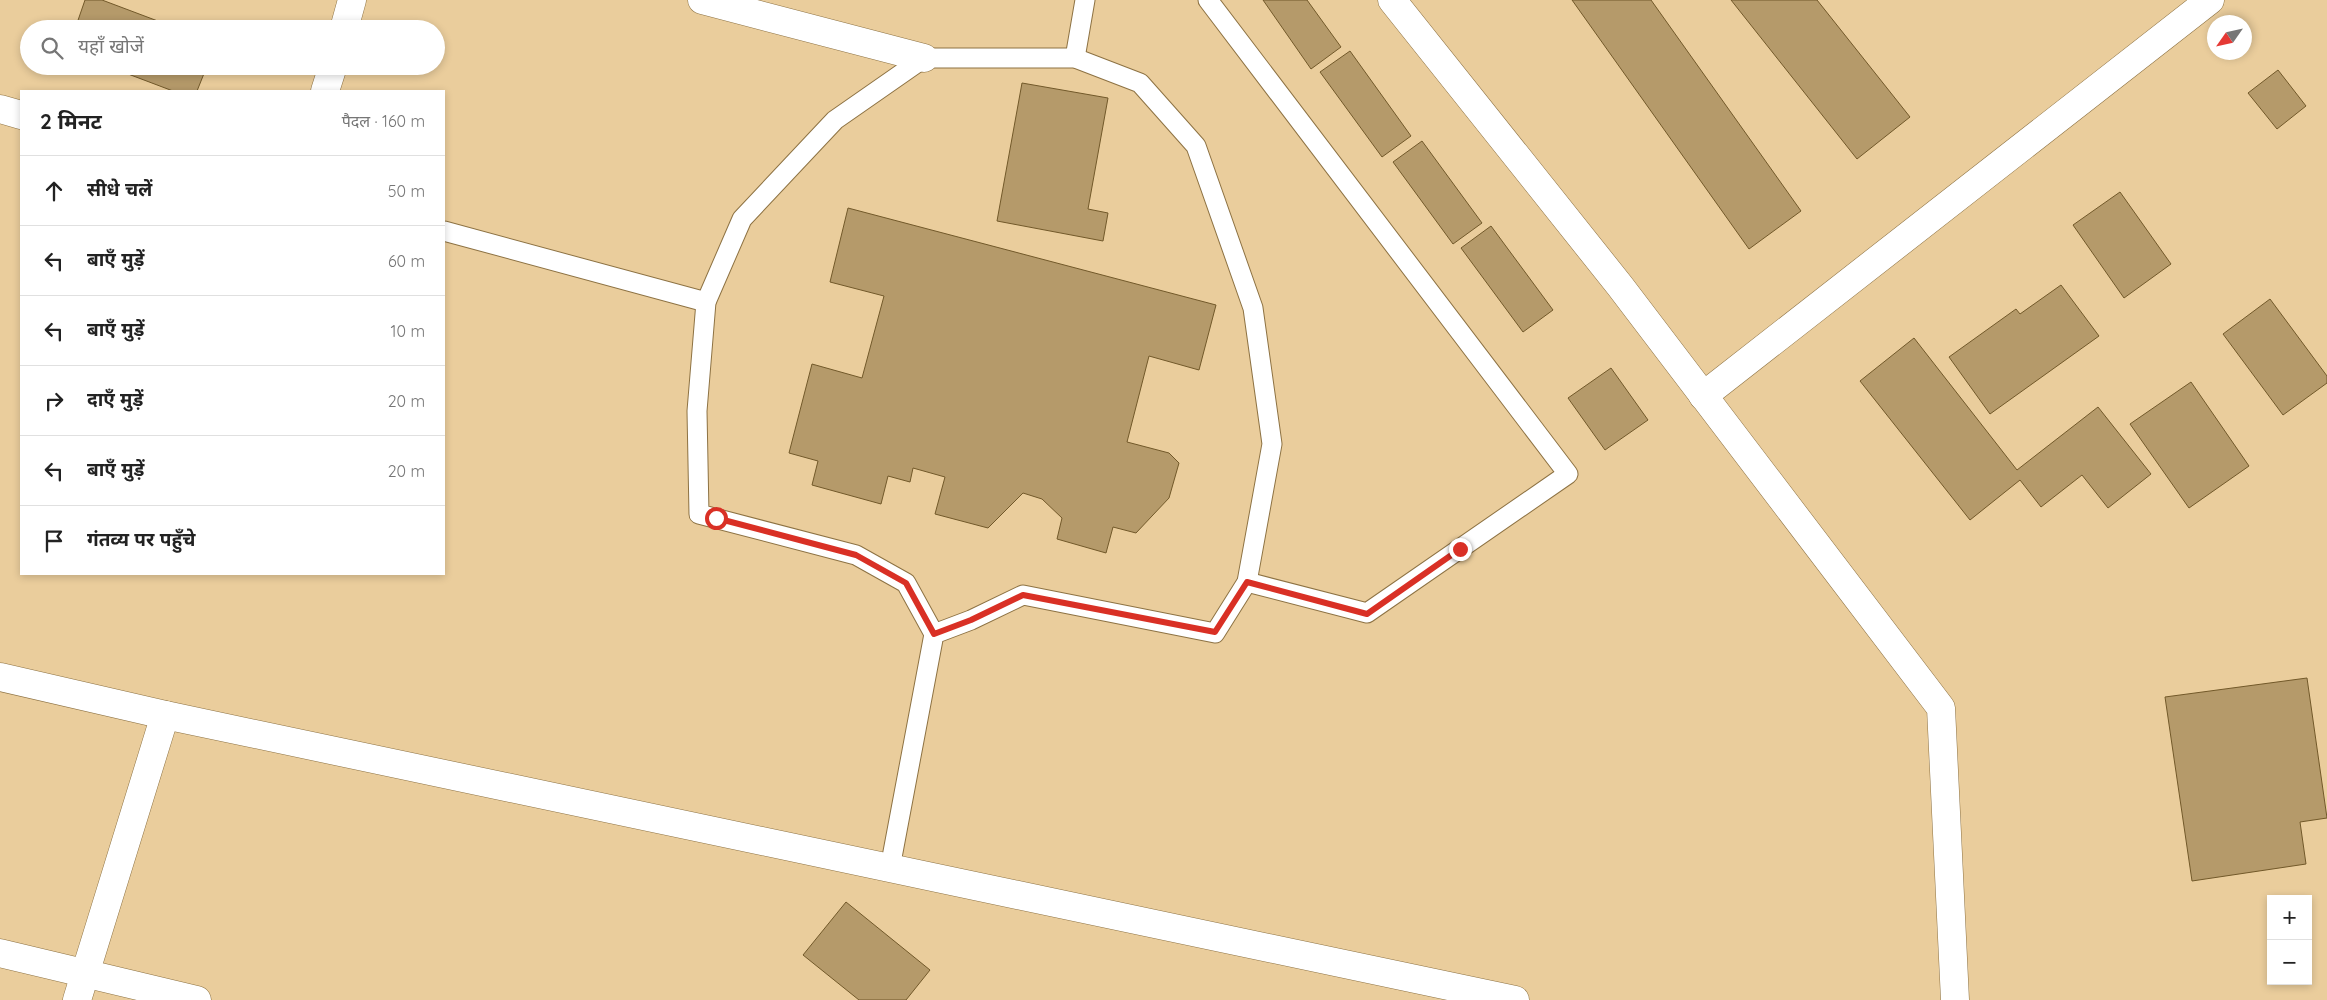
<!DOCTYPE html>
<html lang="hi">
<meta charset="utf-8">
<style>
body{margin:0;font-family:Quicksand,"Noto Sans Devanagari",sans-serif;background:#f2f2f2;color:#222}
.controls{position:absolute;right:15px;bottom:15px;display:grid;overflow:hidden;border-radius:0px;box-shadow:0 2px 8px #0003}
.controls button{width:45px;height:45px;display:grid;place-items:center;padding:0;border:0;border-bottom:1px solid #e0e0e0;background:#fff;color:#222;font:25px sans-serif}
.compass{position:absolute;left:2207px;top:15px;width:45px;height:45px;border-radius:50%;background:#fff;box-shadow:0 2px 8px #0003;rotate:236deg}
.stop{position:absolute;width:15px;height:15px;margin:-11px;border:4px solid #d93025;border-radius:50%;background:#fff}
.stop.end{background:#d93025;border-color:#fff;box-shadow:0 1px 5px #0008}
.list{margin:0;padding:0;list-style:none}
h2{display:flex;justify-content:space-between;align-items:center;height:65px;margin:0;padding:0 20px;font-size:21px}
h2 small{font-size:16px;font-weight:400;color:#767676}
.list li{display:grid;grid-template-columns:32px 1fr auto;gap:15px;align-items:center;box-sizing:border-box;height:70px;padding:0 20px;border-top:1px solid #e0e0e0}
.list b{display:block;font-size:19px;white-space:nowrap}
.list em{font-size:16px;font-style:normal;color:#767676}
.icon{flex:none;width:28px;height:28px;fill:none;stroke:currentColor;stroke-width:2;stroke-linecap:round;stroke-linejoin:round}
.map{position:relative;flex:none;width:2327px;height:1000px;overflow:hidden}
.search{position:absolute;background:#fff;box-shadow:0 2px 8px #0003;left:20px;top:20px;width:425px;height:55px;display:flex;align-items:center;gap:12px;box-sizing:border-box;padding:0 18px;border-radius:28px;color:#767676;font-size:19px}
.panel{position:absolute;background:#fff;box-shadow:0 2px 8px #0003;left:20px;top:90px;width:425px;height:485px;border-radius:0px}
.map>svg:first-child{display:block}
.building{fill:#b59a6a;stroke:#72592a}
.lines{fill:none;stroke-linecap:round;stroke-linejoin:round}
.service-casing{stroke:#8d7243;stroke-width:21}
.minor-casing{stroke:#8d7243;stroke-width:29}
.tertiary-casing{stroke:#8d7243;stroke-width:29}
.service{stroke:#fff;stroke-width:19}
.minor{stroke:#fff;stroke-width:28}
.tertiary{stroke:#fff;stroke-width:28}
.route{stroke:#d93025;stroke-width:6}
</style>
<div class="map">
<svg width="2327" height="1000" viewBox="0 0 2327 1000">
<rect width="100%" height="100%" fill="#eacd9c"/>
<g class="building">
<polygon points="85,0 102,0 179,29 75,29"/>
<polygon points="1263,0 1307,0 1341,47 1311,69"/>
<polygon points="1572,0 1651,0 1801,211 1749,249"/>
<polygon points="1731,0 1817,0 1910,117 1857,159"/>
<polygon points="1350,51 1411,136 1382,157 1320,72"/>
<polygon points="107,66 207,66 197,91 173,91"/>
<polygon points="2278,70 2306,106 2277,129 2248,93"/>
<polygon points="1022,83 1108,98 1088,209 1108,213 1103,241 997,221"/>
<polygon points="1422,141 1482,223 1453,244 1393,162"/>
<polygon points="2120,192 2171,264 2124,298 2073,225"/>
<polygon points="848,208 1216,305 1199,370 1149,356 1127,442 1169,453 1179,463 1169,498 1136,533 1113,527 1106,553 1057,539 1062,518 1042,499 1023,493 988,528 935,514 945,477 913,468 910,482 888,476 881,504 812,485 818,461 789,453 812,364 862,378 884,296 830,282"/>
<polygon points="1491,226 1553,310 1523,332 1461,248"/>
<polygon points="2061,285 2099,336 1990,414 1949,357 2016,309 2020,314"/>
<polygon points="2270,299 2327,376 2327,383 2283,415 2223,334"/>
<polygon points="1914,338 2017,470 2098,407 2151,474 2108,508 2082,475 2041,507 2020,480 1970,520 1860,381"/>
<polygon points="1611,368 1648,420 1605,450 1568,398"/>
<polygon points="2191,382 2249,466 2189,508 2130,424"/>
<polygon points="2307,678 2327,818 2300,822 2306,864 2192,881 2165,697"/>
<polygon points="846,902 930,970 906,1000 859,1000 803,955"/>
</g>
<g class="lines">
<g class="service-casing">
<g id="service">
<polyline points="1208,0 1568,474 1367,613 1247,582"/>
<polyline points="1075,58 1085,0"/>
<polyline points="444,231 706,302"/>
<polyline points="890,868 934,634 906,583 856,555 699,514 697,411 706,302 742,219 835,120 924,58 1075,58 1140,83 1196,146 1253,308 1272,444 1247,582 1215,633 1023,595 971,620 934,634"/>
</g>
</g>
<g class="minor-casing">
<g id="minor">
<polyline points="702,0 924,58"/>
<polyline points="1392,0 1620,286 1941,708 1955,1000"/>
<polyline points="344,29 352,0"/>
<polyline points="325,91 333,66"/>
<polyline points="0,109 21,115"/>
<polyline points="1703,396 2210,0"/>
<polyline points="0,953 197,1000"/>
<polyline points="77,1000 165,715"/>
</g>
</g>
<g class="tertiary-casing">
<polyline id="tertiary" points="0,677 165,715 1515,1000"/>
</g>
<use href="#service" class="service"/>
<use href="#minor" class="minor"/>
<use href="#tertiary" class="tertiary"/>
</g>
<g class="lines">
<polyline class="route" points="716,518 856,555 906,583 934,634 971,620 1023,595 1215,632 1247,582 1367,614 1460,549"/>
</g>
</svg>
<div class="controls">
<button>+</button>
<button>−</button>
</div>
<svg class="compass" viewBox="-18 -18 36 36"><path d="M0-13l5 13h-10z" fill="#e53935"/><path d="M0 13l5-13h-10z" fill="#767676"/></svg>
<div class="stop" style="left:716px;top:518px"></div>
<div class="stop end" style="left:1460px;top:549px"></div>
<div class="search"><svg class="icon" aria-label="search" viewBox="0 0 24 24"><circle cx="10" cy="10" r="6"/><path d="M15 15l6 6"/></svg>यहाँ खोजें</div>
<section class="panel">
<h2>2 मिनट<small>पैदल · 160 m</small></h2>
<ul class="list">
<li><svg class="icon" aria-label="ahead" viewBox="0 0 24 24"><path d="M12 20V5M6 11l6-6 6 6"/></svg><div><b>सीधे चलें</b></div><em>50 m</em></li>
<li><svg class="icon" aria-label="left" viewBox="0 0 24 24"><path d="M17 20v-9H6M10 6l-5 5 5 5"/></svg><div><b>बाएँ मुड़ें</b></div><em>60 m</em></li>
<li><svg class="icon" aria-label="left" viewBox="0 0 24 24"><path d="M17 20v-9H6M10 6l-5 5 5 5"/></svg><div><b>बाएँ मुड़ें</b></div><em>10 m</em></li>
<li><svg class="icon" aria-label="right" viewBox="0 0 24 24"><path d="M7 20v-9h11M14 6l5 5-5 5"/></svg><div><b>दाएँ मुड़ें</b></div><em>20 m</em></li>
<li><svg class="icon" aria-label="left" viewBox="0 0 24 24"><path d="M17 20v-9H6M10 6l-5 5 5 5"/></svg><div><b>बाएँ मुड़ें</b></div><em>20 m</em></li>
<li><svg class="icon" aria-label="arrive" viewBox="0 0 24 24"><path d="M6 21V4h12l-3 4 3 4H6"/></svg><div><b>गंतव्य पर पहुँचे</b></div></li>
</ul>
</section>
</div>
